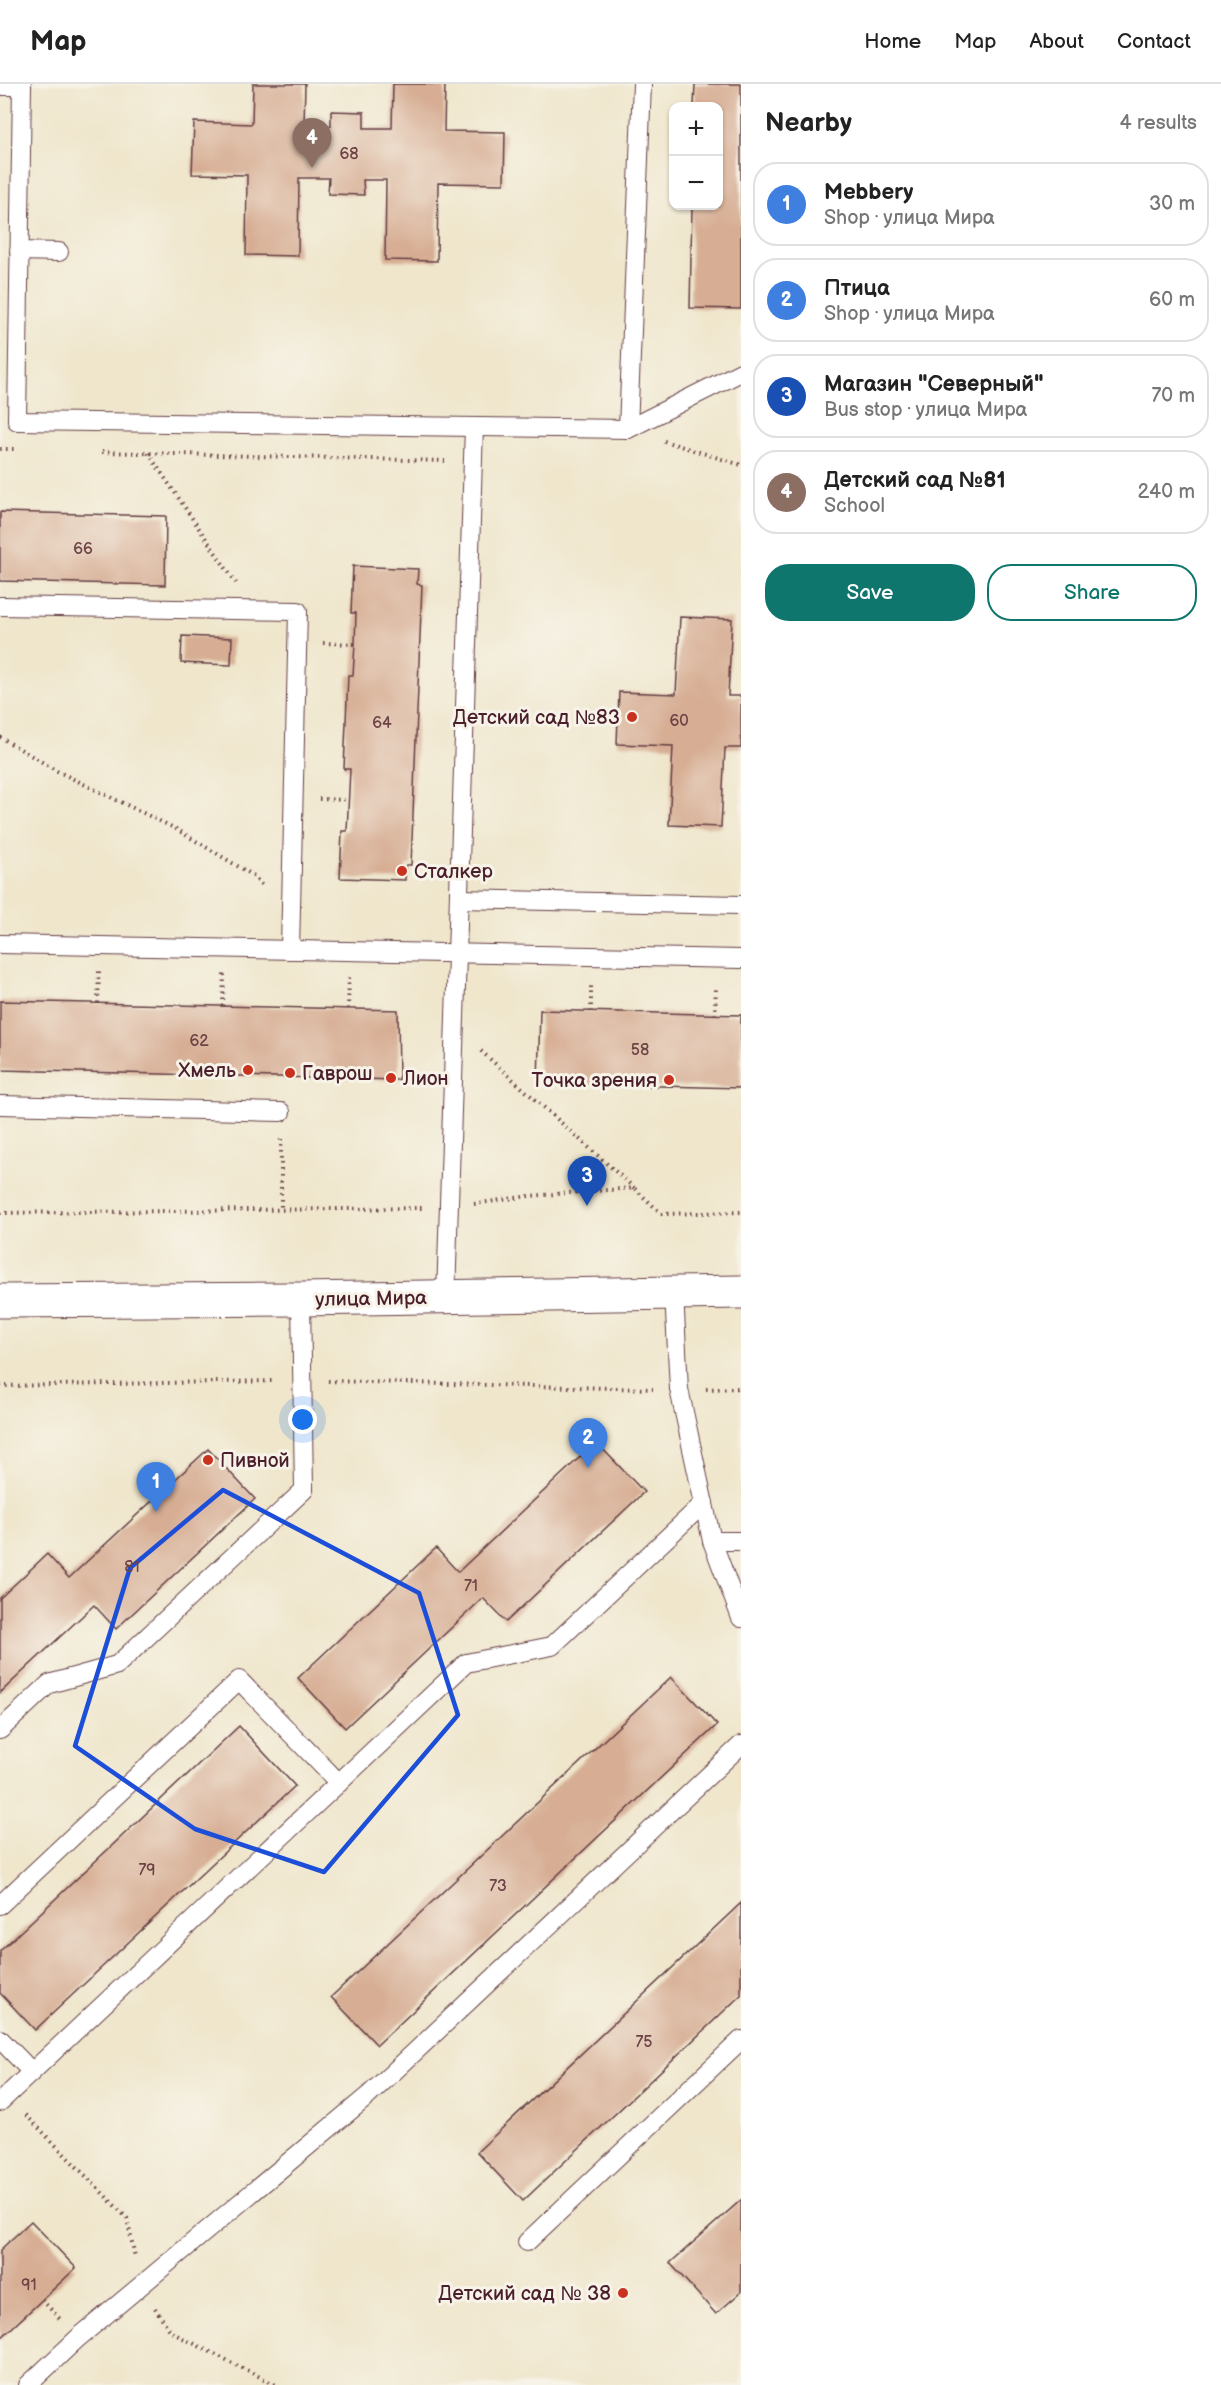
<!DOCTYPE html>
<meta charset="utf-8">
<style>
body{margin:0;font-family:"Balsamiq Sans",sans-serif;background:#f6f6f6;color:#222}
.controls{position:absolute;right:18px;top:18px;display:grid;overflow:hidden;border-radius:12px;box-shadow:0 2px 4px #0004}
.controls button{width:54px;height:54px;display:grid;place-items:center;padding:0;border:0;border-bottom:2px solid #e0e0e0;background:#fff;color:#222;font:30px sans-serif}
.you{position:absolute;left:303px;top:1336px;width:21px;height:21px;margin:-15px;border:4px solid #fff;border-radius:50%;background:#1a73e8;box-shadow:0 0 0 9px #1a73e833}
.badge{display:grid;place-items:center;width:39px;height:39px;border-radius:50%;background:#0f766e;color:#fff;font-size:20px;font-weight:700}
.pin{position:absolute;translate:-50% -50px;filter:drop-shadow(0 2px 3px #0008)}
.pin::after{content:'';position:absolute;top:32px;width:21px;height:18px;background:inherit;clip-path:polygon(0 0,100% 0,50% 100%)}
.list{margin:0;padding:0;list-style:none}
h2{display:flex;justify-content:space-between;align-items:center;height:78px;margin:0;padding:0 24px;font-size:26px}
h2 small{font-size:20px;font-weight:400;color:#767676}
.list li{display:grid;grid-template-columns:39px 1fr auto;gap:18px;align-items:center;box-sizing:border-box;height:84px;margin:0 12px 12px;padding:0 12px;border:2px solid #e0e0e0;border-radius:24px}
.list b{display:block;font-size:22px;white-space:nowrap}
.list p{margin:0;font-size:20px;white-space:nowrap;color:#767676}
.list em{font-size:20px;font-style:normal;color:#767676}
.actions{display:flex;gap:12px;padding:18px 24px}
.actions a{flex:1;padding:14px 0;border:2px solid #0f766e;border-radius:24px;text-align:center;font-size:21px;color:#0f766e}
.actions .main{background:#0f766e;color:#fff}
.map{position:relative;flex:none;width:741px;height:2301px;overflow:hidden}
header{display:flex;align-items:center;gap:36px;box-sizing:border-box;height:84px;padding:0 30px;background:#fff;border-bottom:2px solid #e0e0e0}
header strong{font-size:28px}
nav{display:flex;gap:33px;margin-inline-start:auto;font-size:21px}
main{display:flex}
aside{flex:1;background:#fff}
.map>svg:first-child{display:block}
.building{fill:#d7ae94}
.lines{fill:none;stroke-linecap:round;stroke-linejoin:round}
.service-casing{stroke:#633d43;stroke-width:20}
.secondary-casing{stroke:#633d43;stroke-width:35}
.path{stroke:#633d43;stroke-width:4;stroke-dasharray:1.5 4.5;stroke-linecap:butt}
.service{stroke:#fff;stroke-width:18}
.secondary{stroke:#fff;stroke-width:33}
.marked{fill:none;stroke:#1d4ed8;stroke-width:4.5;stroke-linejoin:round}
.poi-dot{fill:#c8321e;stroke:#f7f3e8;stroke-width:2}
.labels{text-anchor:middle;stroke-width:6;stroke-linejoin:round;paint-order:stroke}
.number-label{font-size:16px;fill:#6d4345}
.poi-label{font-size:20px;fill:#4a1f2b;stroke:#f7f3e8;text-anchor:end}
.street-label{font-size:20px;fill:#4a1f2b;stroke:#f7f3e8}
</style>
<header>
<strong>Map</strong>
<nav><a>Home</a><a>Map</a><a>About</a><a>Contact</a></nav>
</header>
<main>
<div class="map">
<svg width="741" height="2301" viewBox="0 0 741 2301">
<rect width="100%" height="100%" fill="#f7f3e8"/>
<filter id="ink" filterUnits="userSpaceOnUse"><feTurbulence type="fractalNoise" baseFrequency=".0167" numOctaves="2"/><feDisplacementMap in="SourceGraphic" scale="12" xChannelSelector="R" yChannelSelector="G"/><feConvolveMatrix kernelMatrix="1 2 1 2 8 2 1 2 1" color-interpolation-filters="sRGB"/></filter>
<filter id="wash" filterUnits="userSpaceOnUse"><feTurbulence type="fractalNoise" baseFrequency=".008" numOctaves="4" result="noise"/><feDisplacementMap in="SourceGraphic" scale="24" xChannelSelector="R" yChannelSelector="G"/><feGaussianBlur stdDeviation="1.35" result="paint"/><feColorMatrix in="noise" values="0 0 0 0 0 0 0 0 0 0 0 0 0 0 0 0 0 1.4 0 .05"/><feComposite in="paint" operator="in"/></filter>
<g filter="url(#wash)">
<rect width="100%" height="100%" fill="#efe6cc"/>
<g id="blocks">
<g class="building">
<polygon points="253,0 305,0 304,42 331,42 331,27 364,28 364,44 392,44 393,0 445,0 444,47 505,48 504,100 438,99 437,177 385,176 386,96 363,96 364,111 328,110 329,94 299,94 298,172 246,171 247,91 192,90 194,38 252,40"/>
<polygon points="695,0 741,0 741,225 690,224 692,122 718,122 718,22 694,22"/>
<polygon points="0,428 166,432 165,501 0,497"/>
<polygon points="353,482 418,485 417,500 422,501 411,781 406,781 405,796 340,794 342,747 347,747 350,685 344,685 348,591 353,591 355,560 356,529 351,529"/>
<polygon points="680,533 732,535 728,612 741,612 741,664 725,664 721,743 669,741 673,662 617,660 619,608 676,610"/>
<polygon points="182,552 232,554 231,581 181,579"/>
<polygon points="0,917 398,926 399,996 0,986"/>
<polygon points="540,926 741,931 741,1004 538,999"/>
<polygon points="596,1358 644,1408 506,1538 483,1514 345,1644 298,1594 436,1464 458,1488"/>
<polygon points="208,1365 255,1415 116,1545 94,1521 0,1609 0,1514 47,1470 69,1494"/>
<polygon points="671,1593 717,1641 377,1961 331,1913"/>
<polygon points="239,1642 295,1702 35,1946 0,1909 0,1867"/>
<polygon points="741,1819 741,1911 523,2117 477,2068"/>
<polygon points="741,2116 741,2208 716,2230 670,2179"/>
<polygon points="31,2137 76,2184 0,2255 0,2166"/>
</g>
</g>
</g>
<g filter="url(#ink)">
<use href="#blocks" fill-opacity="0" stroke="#633d43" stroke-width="1.5"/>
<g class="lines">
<g class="service-casing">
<g id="service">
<polyline points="22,0 17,337 628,345 642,0"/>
<polyline points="0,2 22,2"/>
<polyline points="19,167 59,168"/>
<polyline points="628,345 741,288"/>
<polyline points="0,522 298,527 290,866"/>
<polyline points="459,815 741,821"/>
<polyline points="0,860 741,875"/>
<polyline points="0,1021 281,1028"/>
<polyline points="674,1209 679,1305 712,1457 741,1534"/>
<polyline points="446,1213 474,343"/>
<polyline points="712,1457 741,1457"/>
<polyline points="0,1646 49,1600 117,1581 304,1406 301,1215"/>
<polyline points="0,1821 239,1596 339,1699"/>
<polyline points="0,1955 32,1988"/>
<polyline points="0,2018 466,1579 552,1562 704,1419"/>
<polyline points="527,2158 741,1956"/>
<polyline points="28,2301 78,2254 369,2011 741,1661"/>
</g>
</g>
<g class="secondary-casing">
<polyline id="secondary" points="0,1217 301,1215 741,1208"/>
</g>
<g class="path">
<polyline points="664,357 741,381"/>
<polyline points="0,365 14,365"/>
<polyline points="102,368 445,377"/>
<polyline points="148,369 236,499"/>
<polyline points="323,559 355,560"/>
<polyline points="0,653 57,687 176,745 254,792 263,803"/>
<polyline points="319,715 348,716"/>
<polyline points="98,919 99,887"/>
<polyline points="223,922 224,890"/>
<polyline points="348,925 349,893"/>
<polyline points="591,928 591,898"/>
<polyline points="715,931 716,901"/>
<polyline points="481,967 634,1104"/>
<polyline points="281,1055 281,1126"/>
<polyline points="474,1120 529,1112 634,1104 662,1130 741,1128"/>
<polyline points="0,1129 422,1124"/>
<polyline points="328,1297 653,1305"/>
<polyline points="0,1302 275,1297"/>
<polyline points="706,1305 741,1304"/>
<polyline points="26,2031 127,2134 135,2173"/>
<polyline points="42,2216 60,2235"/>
<polyline points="155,2224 171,2248 276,2301"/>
</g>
<use href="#service" class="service"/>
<use href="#secondary" class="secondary"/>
</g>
</g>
<path class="marked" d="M 223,1406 L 419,1509 L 458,1631 L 324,1788 L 195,1745 L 75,1662 L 130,1484 Z"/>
<g class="poi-dot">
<circle cx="632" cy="633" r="6"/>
<circle cx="402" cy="787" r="6"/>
<circle cx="248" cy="986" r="6"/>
<circle cx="290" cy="989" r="6"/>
<circle cx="391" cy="994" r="6"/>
<circle cx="669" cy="996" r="6"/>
<circle cx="208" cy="1376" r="6"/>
<circle cx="623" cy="2209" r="6"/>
</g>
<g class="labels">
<g class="number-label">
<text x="349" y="75">68</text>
<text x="83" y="470">66</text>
<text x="679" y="642">60</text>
<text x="382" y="644">64</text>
<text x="199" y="962">62</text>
<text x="640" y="971">58</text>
<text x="132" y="1488">81</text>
<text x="471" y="1507">71</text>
<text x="147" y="1791">79</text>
<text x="498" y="1807">73</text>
<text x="644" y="1963">75</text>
<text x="29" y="2206">91</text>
</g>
<g class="poi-label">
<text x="620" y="640">Детский сад №83</text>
<text x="414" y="794" text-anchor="start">Сталкер</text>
<text x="236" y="993">Хмель</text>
<text x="302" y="996" text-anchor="start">Гаврош</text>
<text x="403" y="1001" text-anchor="start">Лион</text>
<text x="657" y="1003">Точка зрения</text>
<text x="220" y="1383" text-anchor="start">Пивной</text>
<text x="611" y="2216">Детский сад № 38</text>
</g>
<g class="street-label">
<text transform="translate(371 1214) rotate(-1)" y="7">улица Мира</text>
</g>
</g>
</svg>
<div class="controls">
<button>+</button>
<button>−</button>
</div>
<div class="you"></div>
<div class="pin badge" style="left:156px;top:1428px;background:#3f7fe0">1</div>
<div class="pin badge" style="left:588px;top:1384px;background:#3f7fe0">2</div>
<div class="pin badge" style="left:587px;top:1122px;background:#1a4fb4">3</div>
<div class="pin badge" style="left:312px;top:84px;background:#8d6e63">4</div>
</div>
<aside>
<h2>Nearby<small>4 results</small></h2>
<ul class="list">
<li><span class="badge" style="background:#3f7fe0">1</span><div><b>Mebbery</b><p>Shop · улица Мира</p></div><em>30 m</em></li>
<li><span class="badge" style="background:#3f7fe0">2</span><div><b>Птица</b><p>Shop · улица Мира</p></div><em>60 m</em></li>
<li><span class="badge" style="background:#1a4fb4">3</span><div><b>Магазин &quot;Северный&quot;</b><p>Bus stop · улица Мира</p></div><em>70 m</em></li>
<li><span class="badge" style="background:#8d6e63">4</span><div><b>Детский сад №81</b><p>School</p></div><em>240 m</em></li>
</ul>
<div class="actions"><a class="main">Save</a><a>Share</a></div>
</aside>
</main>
